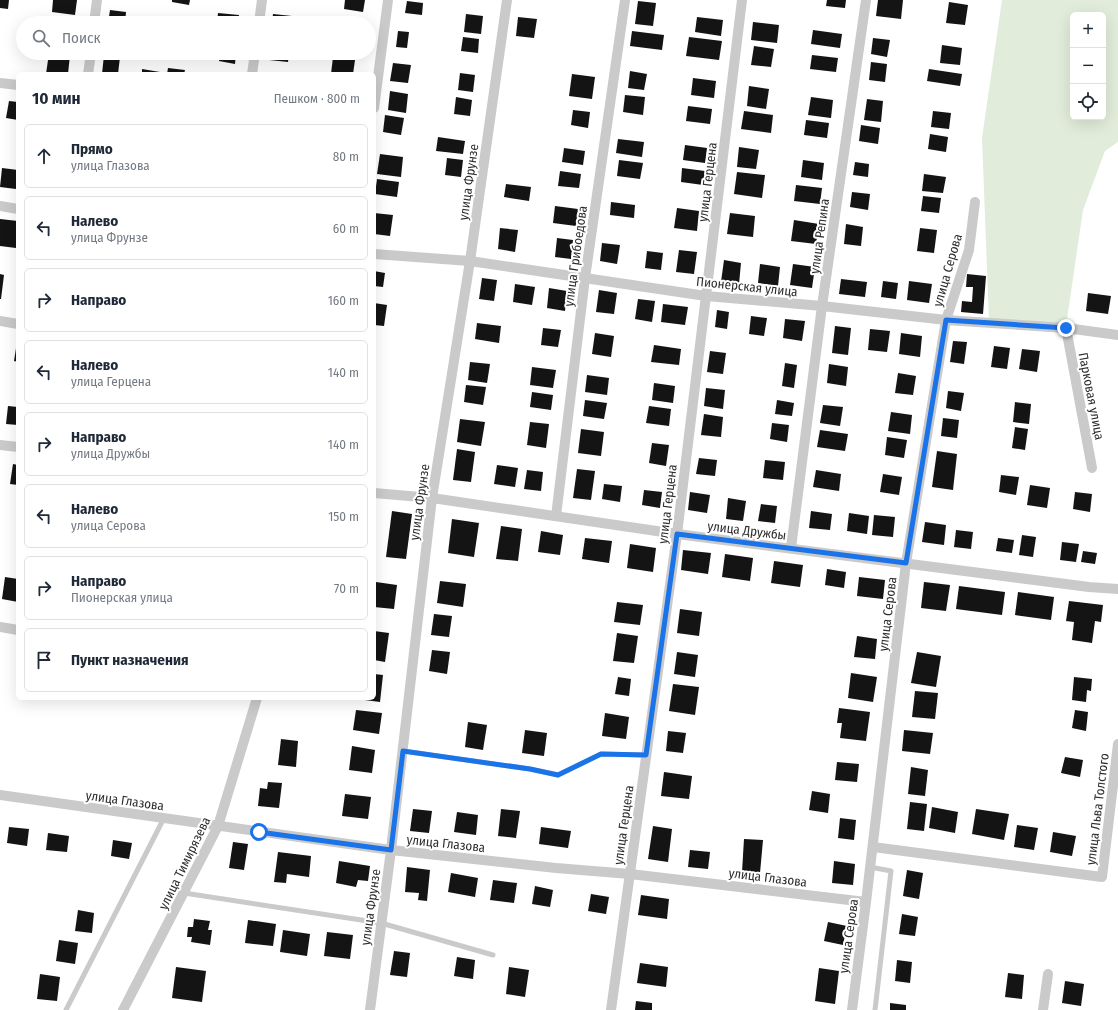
<!DOCTYPE html>
<html lang="ru">
<meta charset="utf-8">
<style>
body{margin:0;font-family:"Fira Sans Condensed",sans-serif;background:#f2f2f3;color:#1f2937}
.controls{position:absolute;right:12px;top:12px;display:grid;overflow:hidden;border-radius:6px;box-shadow:0 4px 16px #0002}
.controls button{width:36px;height:36px;display:grid;place-items:center;padding:0;border:0;border-bottom:1px solid #e0e1e3;background:#fff;color:#1f2937;font:20px sans-serif}
.stop{position:absolute;width:12px;height:12px;margin:-9px;border:3px solid #1a73e8;border-radius:50%;background:#fff}
.stop.end{background:#1a73e8;border-color:#fff;box-shadow:0 1px 4px #0008}
.list{margin:0;padding:0;list-style:none}
h2{display:flex;justify-content:space-between;align-items:center;height:52px;margin:0;padding:0 16px;font-size:17px}
h2 small{font-size:13px;font-weight:400;color:#747a83}
.list li{display:grid;grid-template-columns:26px 1fr auto;gap:12px;align-items:center;box-sizing:border-box;height:64px;margin:0 8px 8px;padding:0 8px;border:1px solid #e0e1e3;border-radius:6px}
.list b{display:block;font-size:15px;white-space:nowrap}
.list p{margin:0;font-size:13px;white-space:nowrap;color:#747a83}
.list em{font-size:13px;font-style:normal;color:#747a83}
.icon{flex:none;width:22px;height:22px;fill:none;stroke:currentColor;stroke-width:2;stroke-linecap:round;stroke-linejoin:round}
.map{position:relative;flex:none;width:1118px;height:1010px;overflow:hidden}
.search{position:absolute;background:#fff;box-shadow:0 4px 16px #0002;left:16px;top:16px;width:360px;height:44px;display:flex;align-items:center;gap:10px;box-sizing:border-box;padding:0 14px;border-radius:22px;color:#747a83;font-size:15px}
.panel{position:absolute;background:#fff;box-shadow:0 4px 16px #0002;left:16px;top:72px;width:360px;height:628px;border-radius:6px}
.map>svg:first-child{display:block}
.green{fill:#e1ecda;fill-rule:evenodd}
.building{fill:#141414}
.lines{fill:none;stroke-linecap:round;stroke-linejoin:round}
.service{stroke:#cacaca;stroke-width:5}
.minor{stroke:#cacaca;stroke-width:10}
.route{stroke:#1a73e8;stroke-width:5}
.labels{text-anchor:middle;stroke-width:4;stroke-linejoin:round;paint-order:stroke}
.street-label{font-size:13px;fill:#2d2d2d;stroke:#fff}
</style>
<div class="map">
<svg width="1118" height="1010" viewBox="0 0 1118 1010">
<rect width="100%" height="100%" fill="#fff"/>
<path class="green" d="M 1002,0 L 1118,0 L 1118,142 L 1105,151 L 1083,210 L 1066,326 L 989,320 L 982,138 ZM 1073,15 L 1103,15 L 1103,117 L 1073,117 Z"/>
<g class="building">
<polygon points="0,0 9,0 8,9 0,8"/>
<polygon points="53,0 77,0 75,15 52,12"/>
<polygon points="172,0 190,0 189,5 172,2"/>
<polygon points="345,0 365,0 363,12 344,9"/>
<polygon points="827,0 846,0 845,8 826,6"/>
<polygon points="878,0 903,0 901,19 876,16"/>
<polygon points="407,1 423,3 422,15 405,13"/>
<polygon points="638,1 656,3 653,26 635,24"/>
<polygon points="949,2 968,5 965,25 946,23"/>
<polygon points="110,10 126,12 125,23 108,23"/>
<polygon points="218,13 239,15 238,23 217,23"/>
<polygon points="273,14 292,16 291,23 272,23"/>
<polygon points="466,14 483,16 481,34 464,32"/>
<polygon points="518,17 537,19 534,38 516,36"/>
<polygon points="697,17 723,20 721,36 695,32"/>
<polygon points="753,22 779,25 777,43 751,40"/>
<polygon points="813,30 842,34 840,48 811,44"/>
<polygon points="398,31 409,32 407,48 396,47"/>
<polygon points="632,31 664,35 662,50 630,46"/>
<polygon points="463,37 479,39 478,53 461,51"/>
<polygon points="689,37 722,41 719,60 686,56"/>
<polygon points="873,38 890,40 887,57 871,54"/>
<polygon points="942,45 962,48 960,65 940,63"/>
<polygon points="754,46 774,49 771,67 751,65"/>
<polygon points="49,53 70,55 68,74 46,74"/>
<polygon points="220,53 236,53 235,64 219,61"/>
<polygon points="270,53 289,53 288,62 269,60"/>
<polygon points="104,55 120,57 118,74 102,74"/>
<polygon points="812,55 838,58 836,72 810,69"/>
<polygon points="333,57 355,60 353,74 331,74"/>
<polygon points="871,62 887,64 885,82 869,80"/>
<polygon points="393,63 411,65 408,83 390,81"/>
<polygon points="168,68 185,70 184,74 167,74"/>
<polygon points="142,69 160,72 160,74 142,74"/>
<polygon points="929,69 962,74 960,86 927,81"/>
<polygon points="630,71 647,74 644,90 628,88"/>
<polygon points="460,73 475,75 473,92 458,90"/>
<polygon points="572,74 595,77 592,99 569,96"/>
<polygon points="693,78 716,81 714,98 691,95"/>
<polygon points="749,86 769,89 766,109 747,106"/>
<polygon points="390,91 408,94 406,113 388,110"/>
<polygon points="625,95 645,97 643,115 623,112"/>
<polygon points="456,97 472,100 470,116 454,114"/>
<polygon points="811,97 833,100 831,118 808,115"/>
<polygon points="867,99 883,101 881,122 864,120"/>
<polygon points="9,101 18,102 18,120 6,118"/>
<polygon points="688,106 712,109 710,124 686,121"/>
<polygon points="573,110 590,112 588,128 571,125"/>
<polygon points="744,111 773,115 771,133 741,129"/>
<polygon points="933,111 951,113 949,129 931,127"/>
<polygon points="385,115 404,118 401,135 383,132"/>
<polygon points="806,120 829,123 827,138 804,135"/>
<polygon points="861,125 880,128 878,144 859,141"/>
<polygon points="930,134 948,137 946,152 928,149"/>
<polygon points="438,137 465,141 463,154 436,151"/>
<polygon points="618,139 644,142 642,157 616,153"/>
<polygon points="685,145 707,148 705,163 683,160"/>
<polygon points="739,147 759,150 756,169 737,167"/>
<polygon points="564,148 585,151 583,165 562,162"/>
<polygon points="380,154 403,157 401,177 377,174"/>
<polygon points="447,158 463,160 461,177 445,175"/>
<polygon points="619,160 643,163 640,179 617,176"/>
<polygon points="803,160 824,163 822,180 801,177"/>
<polygon points="855,162 869,164 868,177 853,175"/>
<polygon points="2,168 18,170 16,189 0,187"/>
<polygon points="682,168 705,171 703,185 681,182"/>
<polygon points="560,171 581,174 579,188 558,186"/>
<polygon points="737,172 765,175 762,198 734,194"/>
<polygon points="924,174 946,177 943,193 922,191"/>
<polygon points="377,179 399,182 397,197 375,194"/>
<polygon points="506,184 531,187 529,201 504,197"/>
<polygon points="796,185 822,188 820,204 794,201"/>
<polygon points="852,192 870,194 868,210 850,207"/>
<polygon points="923,196 941,198 939,213 921,211"/>
<polygon points="611,202 635,205 634,218 610,215"/>
<polygon points="555,206 578,209 576,226 553,223"/>
<polygon points="677,208 699,211 697,231 674,228"/>
<polygon points="374,213 393,215 390,236 374,234"/>
<polygon points="730,213 755,216 753,237 727,234"/>
<polygon points="0,219 18,221 16,248 0,246"/>
<polygon points="794,220 819,224 816,244 791,241"/>
<polygon points="846,224 863,227 861,246 844,244"/>
<polygon points="500,228 518,230 515,252 498,249"/>
<polygon points="920,228 937,230 934,253 917,251"/>
<polygon points="557,238 573,240 571,259 555,257"/>
<polygon points="602,243 620,245 617,264 600,261"/>
<polygon points="679,250 697,252 694,274 676,272"/>
<polygon points="647,251 663,253 661,270 645,268"/>
<polygon points="724,260 741,263 739,284 721,282"/>
<polygon points="760,264 780,267 778,286 758,283"/>
<polygon points="793,264 815,267 812,288 790,285"/>
<polygon points="374,271 385,273 383,287 374,286"/>
<polygon points="0,274 4,275 1,299 0,299"/>
<polygon points="967,274 986,276 983,314 961,312 962,301 972,302 973,287 966,287"/>
<polygon points="482,278 497,280 494,301 479,299"/>
<polygon points="841,279 867,282 865,297 839,294"/>
<polygon points="883,281 898,283 896,299 881,297"/>
<polygon points="909,281 932,284 929,303 907,300"/>
<polygon points="515,284 535,287 532,305 513,302"/>
<polygon points="549,288 567,291 565,311 547,308"/>
<polygon points="599,290 617,293 614,314 596,312"/>
<polygon points="1088,293 1111,296 1108,314 1086,311"/>
<polygon points="638,299 655,301 652,322 635,319"/>
<polygon points="374,303 387,305 384,326 374,325"/>
<polygon points="663,304 688,307 685,325 661,322"/>
<polygon points="717,310 729,312 727,329 715,327"/>
<polygon points="751,316 767,318 764,336 749,334"/>
<polygon points="785,319 805,321 802,341 783,338"/>
<polygon points="477,323 501,326 499,343 475,339"/>
<polygon points="835,326 851,328 848,355 832,353"/>
<polygon points="543,328 561,330 558,347 541,345"/>
<polygon points="870,329 890,331 887,352 868,350"/>
<polygon points="595,333 614,336 611,357 592,354"/>
<polygon points="901,333 922,336 920,357 899,354"/>
<polygon points="953,341 967,342 964,364 950,362"/>
<polygon points="17,342 18,342 18,362 14,361"/>
<polygon points="654,345 681,349 679,365 651,362"/>
<polygon points="994,346 1010,348 1007,369 991,367"/>
<polygon points="1022,349 1040,351 1037,372 1019,369"/>
<polygon points="710,351 726,353 723,374 707,372"/>
<polygon points="470,362 490,364 487,383 468,380"/>
<polygon points="785,363 797,365 794,388 782,386"/>
<polygon points="829,364 848,367 846,386 827,383"/>
<polygon points="532,367 556,370 553,388 530,385"/>
<polygon points="898,373 916,376 913,395 895,393"/>
<polygon points="587,375 609,378 607,395 585,392"/>
<polygon points="654,383 675,386 673,403 652,400"/>
<polygon points="466,385 486,387 483,405 464,402"/>
<polygon points="706,388 725,390 723,409 704,406"/>
<polygon points="948,391 964,393 961,411 946,408"/>
<polygon points="532,392 553,395 551,410 530,407"/>
<polygon points="585,400 607,403 604,419 583,416"/>
<polygon points="777,400 794,403 792,416 775,414"/>
<polygon points="1015,402 1031,404 1029,424 1013,422"/>
<polygon points="823,405 843,407 840,426 820,423"/>
<polygon points="8,406 18,407 18,425 6,424"/>
<polygon points="649,406 671,409 669,426 646,423"/>
<polygon points="891,412 912,415 910,434 888,431"/>
<polygon points="704,414 723,417 721,437 701,435"/>
<polygon points="943,418 959,420 957,438 941,436"/>
<polygon points="460,419 485,422 481,446 457,442"/>
<polygon points="530,422 549,424 546,448 527,445"/>
<polygon points="772,423 789,425 787,442 770,439"/>
<polygon points="1015,427 1028,429 1025,450 1012,448"/>
<polygon points="581,429 604,432 601,456 578,453"/>
<polygon points="820,430 848,434 845,451 817,447"/>
<polygon points="887,437 907,440 904,458 885,455"/>
<polygon points="652,443 669,445 666,466 649,463"/>
<polygon points="457,449 475,452 471,482 453,480"/>
<polygon points="937,451 957,454 953,490 932,487"/>
<polygon points="699,458 717,460 715,476 696,474"/>
<polygon points="765,460 785,462 783,480 763,478"/>
<polygon points="13,464 18,465 18,485 10,484"/>
<polygon points="497,465 518,468 515,487 494,484"/>
<polygon points="577,469 595,471 591,500 573,498"/>
<polygon points="527,470 543,472 541,491 524,489"/>
<polygon points="816,470 841,474 839,491 813,487"/>
<polygon points="883,474 902,477 899,495 880,492"/>
<polygon points="1001,475 1019,477 1016,495 999,492"/>
<polygon points="604,484 622,486 620,502 602,499"/>
<polygon points="1030,485 1050,488 1047,508 1027,505"/>
<polygon points="644,490 662,492 660,508 642,505"/>
<polygon points="690,492 710,495 707,513 688,510"/>
<polygon points="1075,492 1092,494 1090,512 1073,509"/>
<polygon points="728,498 746,501 743,521 726,519"/>
<polygon points="761,504 777,506 775,523 758,521"/>
<polygon points="392,511 412,514 406,559 386,557"/>
<polygon points="811,511 832,514 830,530 809,528"/>
<polygon points="849,513 869,516 867,534 847,531"/>
<polygon points="874,515 895,517 893,537 872,535"/>
<polygon points="452,519 479,523 474,557 448,553"/>
<polygon points="925,522 946,525 944,545 922,542"/>
<polygon points="501,526 522,529 518,561 496,559"/>
<polygon points="956,530 973,532 971,549 954,547"/>
<polygon points="541,531 563,535 560,555 538,552"/>
<polygon points="1022,535 1036,537 1033,557 1019,555"/>
<polygon points="585,538 612,541 609,563 582,559"/>
<polygon points="998,538 1014,540 1012,553 996,551"/>
<polygon points="1062,542 1079,544 1076,562 1060,560"/>
<polygon points="630,544 656,548 653,572 627,568"/>
<polygon points="683,550 711,553 708,574 681,570"/>
<polygon points="1083,551 1097,553 1095,564 1081,562"/>
<polygon points="725,554 753,558 750,581 722,577"/>
<polygon points="774,561 803,565 800,587 771,583"/>
<polygon points="827,569 846,572 844,588 825,585"/>
<polygon points="5,577 18,579 18,602 2,599"/>
<polygon points="859,577 885,580 883,599 857,596"/>
<polygon points="440,581 466,584 463,607 437,603"/>
<polygon points="376,582 397,585 394,609 374,607"/>
<polygon points="924,582 950,585 946,611 921,608"/>
<polygon points="959,586 1005,592 1002,615 956,609"/>
<polygon points="1018,592 1054,597 1051,620 1015,615"/>
<polygon points="1069,601 1103,605 1101,622 1095,621 1092,643 1072,640 1074,622 1066,621"/>
<polygon points="617,602 643,605 640,625 614,622"/>
<polygon points="680,609 702,612 699,636 677,633"/>
<polygon points="434,614 452,616 449,637 431,635"/>
<polygon points="374,631 389,633 385,662 374,660"/>
<polygon points="617,633 638,636 634,663 613,661"/>
<polygon points="857,636 877,639 875,659 854,657"/>
<polygon points="432,650 450,652 447,674 429,671"/>
<polygon points="677,652 698,655 695,677 674,674"/>
<polygon points="917,652 941,656 936,687 911,683"/>
<polygon points="851,673 877,677 873,702 848,698"/>
<polygon points="374,674 383,675 380,702 357,699 374,698"/>
<polygon points="618,677 631,679 629,696 615,694"/>
<polygon points="1074,677 1092,679 1091,691 1087,690 1086,702 1072,700"/>
<polygon points="673,684 699,687 695,715 669,711"/>
<polygon points="915,691 938,693 935,719 912,717"/>
<polygon points="839,708 870,712 866,741 840,738 842,723 837,723"/>
<polygon points="356,710 382,713 379,734 353,730"/>
<polygon points="1075,710 1088,712 1086,731 1072,728"/>
<polygon points="605,713 629,717 626,739 602,736"/>
<polygon points="468,722 487,725 483,750 465,747"/>
<polygon points="525,730 547,733 544,756 522,753"/>
<polygon points="904,730 933,733 930,754 902,751"/>
<polygon points="668,731 686,733 683,753 666,751"/>
<polygon points="281,739 298,741 296,767 278,765"/>
<polygon points="352,746 375,750 372,773 349,770"/>
<polygon points="1065,757 1083,760 1080,777 1061,773"/>
<polygon points="837,762 859,764 857,782 835,780"/>
<polygon points="911,767 928,770 925,796 908,794"/>
<polygon points="664,772 692,776 689,799 661,796"/>
<polygon points="268,782 282,783 279,808 258,806 260,788 267,789"/>
<polygon points="812,791 830,794 828,813 809,810"/>
<polygon points="345,794 371,797 368,819 342,816"/>
<polygon points="910,802 927,804 924,831 907,829"/>
<polygon points="932,807 958,812 955,833 929,828"/>
<polygon points="413,809 432,811 429,833 410,831"/>
<polygon points="501,809 520,811 516,838 498,836"/>
<polygon points="976,809 1009,814 1004,840 972,834"/>
<polygon points="457,812 478,815 476,835 454,832"/>
<polygon points="840,818 856,820 854,840 838,838"/>
<polygon points="1017,825 1038,828 1034,850 1014,847"/>
<polygon points="653,826 672,829 668,862 648,859"/>
<polygon points="9,827 29,829 27,846 7,843"/>
<polygon points="541,827 571,831 568,848 539,844"/>
<polygon points="1053,832 1076,836 1072,856 1050,852"/>
<polygon points="48,833 69,836 67,852 46,850"/>
<polygon points="744,839 763,840 760,873 742,872"/>
<polygon points="113,840 132,843 129,859 111,856"/>
<polygon points="233,842 248,844 244,870 229,868"/>
<polygon points="690,850 710,852 708,869 688,867"/>
<polygon points="278,852 311,856 309,877 287,874 286,883 274,882"/>
<polygon points="339,861 370,866 368,881 358,880 356,887 336,883"/>
<polygon points="834,861 855,864 853,885 832,883"/>
<polygon points="407,867 430,870 427,901 418,900 419,893 405,892"/>
<polygon points="907,870 923,873 919,899 903,896"/>
<polygon points="451,873 478,878 475,897 448,892"/>
<polygon points="493,880 517,883 514,903 490,900"/>
<polygon points="535,886 553,890 550,907 532,904"/>
<polygon points="591,894 609,897 606,914 588,911"/>
<polygon points="641,895 669,899 667,919 638,915"/>
<polygon points="78,910 94,913 92,933 75,931"/>
<polygon points="902,914 918,917 915,936 899,934"/>
<polygon points="194,919 210,921 208,930 212,930 210,945 191,942 192,937 187,937 188,927 193,927"/>
<polygon points="248,920 276,924 273,946 245,943"/>
<polygon points="828,922 847,926 843,945 824,941"/>
<polygon points="283,930 310,934 307,956 280,952"/>
<polygon points="327,932 353,935 350,959 324,956"/>
<polygon points="59,940 78,943 75,964 56,961"/>
<polygon points="394,951 410,953 407,977 390,975"/>
<polygon points="457,957 475,960 473,979 454,976"/>
<polygon points="897,960 912,962 910,983 895,981"/>
<polygon points="640,963 668,967 666,987 637,983"/>
<polygon points="176,967 206,971 202,1002 172,998"/>
<polygon points="509,967 529,970 525,997 506,994"/>
<polygon points="819,968 839,971 835,1004 815,1001"/>
<polygon points="1008,973 1024,975 1022,999 1005,997"/>
<polygon points="40,974 60,977 57,1001 37,999"/>
<polygon points="1065,981 1084,984 1081,1006 1062,1003"/>
<polygon points="636,1001 652,1003 652,1010 635,1010"/>
<polygon points="890,1003 906,1005 906,1010 890,1010"/>
</g>
<g class="lines">
<g class="service">
<polyline points="403,751 530,769 558,775 601,754 646,755"/>
<polyline points="870,867 891,871 875,1010"/>
<polyline points="184,893 381,923 493,955"/>
<polyline points="66,1010 164,818"/>
</g>
<g class="minor">
<polyline points="94,23 97,0"/>
<polyline points="259,23 262,0"/>
<polyline points="88,74 91,53"/>
<polyline points="252,74 255,53"/>
<polyline points="0,83 18,85"/>
<polyline points="374,108 388,0"/>
<polyline points="0,206 18,209"/>
<polyline points="374,254 470,261 706,296 822,306 946,320 1066,328 1118,335"/>
<polyline points="0,321 18,324"/>
<polyline points="1066,328 1092,468"/>
<polyline points="0,445 18,447"/>
<polyline points="374,493 432,498 677,534 1089,587 1118,589"/>
<polyline points="556,516 585,278 625,0"/>
<polyline points="791,548 822,306 866,0"/>
<polyline points="0,627 18,630"/>
<polyline points="0,795 391,850 556,868 630,874 866,902"/>
<polyline points="873,847 1102,877 1118,744"/>
<polyline points="123,1010 218,826 257,698"/>
<polyline points="370,1010 391,850 432,498 470,261 507,0"/>
<polyline points="611,1010 677,534 742,0"/>
<polyline points="852,1010 866,902 906,563 946,320 969,250 975,202"/>
<polyline points="1043,1010 1048,974"/>
</g>
</g>
<g class="lines">
<polyline class="route" points="259,832 391,850 403,751 530,769 558,775 601,754 646,755 677,534 906,563 946,320 1066,328"/>
</g>
<g class="labels">
<g class="street-label">
<text transform="translate(468 182) rotate(-82)" y="5">улица Фрунзе</text>
<text transform="translate(707 182) rotate(-83)" y="5">улица Герцена</text>
<text transform="translate(819 236) rotate(-82)" y="5">улица Репина</text>
<text transform="translate(575 256) rotate(-82)" y="5">улица Грибоедова</text>
<text transform="translate(947 270) rotate(-74)" y="5">улица Серова</text>
<text transform="translate(747 286) rotate(6)" y="5">Пионерская улица</text>
<text transform="translate(1092 396) rotate(79)" y="5">Парковая улица</text>
<text transform="translate(419 502) rotate(-82)" y="5">улица Фрунзе</text>
<text transform="translate(667 504) rotate(-83)" y="5">улица Герцена</text>
<text transform="translate(747 530) rotate(7)" y="5">улица Дружбы</text>
<text transform="translate(887 614) rotate(-83)" y="5">улица Серова</text>
<text transform="translate(125 800) rotate(8)" y="5">улица Глазова</text>
<text transform="translate(1097 809) rotate(-83)" y="5">улица Льва Толстого</text>
<text transform="translate(623 825) rotate(-82)" y="5">улица Герцена</text>
<text transform="translate(446 843) rotate(6)" y="5">улица Глазова</text>
<text transform="translate(184 863) rotate(-64)" y="5">улица Тимирязева</text>
<text transform="translate(768 877) rotate(7)" y="5">улица Глазова</text>
<text transform="translate(370 907) rotate(-82)" y="5">улица Фрунзе</text>
<text transform="translate(848 936) rotate(-82)" y="5">улица Серова</text>
</g>
</g>
</svg>
<div class="controls">
<button>+</button>
<button>−</button>
<button><svg class="icon" aria-label="locate" viewBox="0 0 24 24"><circle cx="12" cy="12" r="6"/><path d="M12 2v4M12 18v4M2 12h4M18 12h4"/></svg></button>
</div>
<div class="stop" style="left:259px;top:832px"></div>
<div class="stop end" style="left:1066px;top:328px"></div>
<div class="search"><svg class="icon" aria-label="search" viewBox="0 0 24 24"><circle cx="10" cy="10" r="6"/><path d="M15 15l6 6"/></svg>Поиск</div>
<section class="panel">
<h2>10 мин<small>Пешком · 800 m</small></h2>
<ul class="list">
<li><svg class="icon" aria-label="ahead" viewBox="0 0 24 24"><path d="M12 20V5M6 11l6-6 6 6"/></svg><div><b>Прямо</b><p>улица Глазова</p></div><em>80 m</em></li>
<li><svg class="icon" aria-label="left" viewBox="0 0 24 24"><path d="M17 20v-9H6M10 6l-5 5 5 5"/></svg><div><b>Налево</b><p>улица Фрунзе</p></div><em>60 m</em></li>
<li><svg class="icon" aria-label="right" viewBox="0 0 24 24"><path d="M7 20v-9h11M14 6l5 5-5 5"/></svg><div><b>Направо</b></div><em>160 m</em></li>
<li><svg class="icon" aria-label="left" viewBox="0 0 24 24"><path d="M17 20v-9H6M10 6l-5 5 5 5"/></svg><div><b>Налево</b><p>улица Герцена</p></div><em>140 m</em></li>
<li><svg class="icon" aria-label="right" viewBox="0 0 24 24"><path d="M7 20v-9h11M14 6l5 5-5 5"/></svg><div><b>Направо</b><p>улица Дружбы</p></div><em>140 m</em></li>
<li><svg class="icon" aria-label="left" viewBox="0 0 24 24"><path d="M17 20v-9H6M10 6l-5 5 5 5"/></svg><div><b>Налево</b><p>улица Серова</p></div><em>150 m</em></li>
<li><svg class="icon" aria-label="right" viewBox="0 0 24 24"><path d="M7 20v-9h11M14 6l5 5-5 5"/></svg><div><b>Направо</b><p>Пионерская улица</p></div><em>70 m</em></li>
<li><svg class="icon" aria-label="arrive" viewBox="0 0 24 24"><path d="M6 21V4h12l-3 4 3 4H6"/></svg><div><b>Пункт назначения</b></div></li>
</ul>
</section>
</div>
